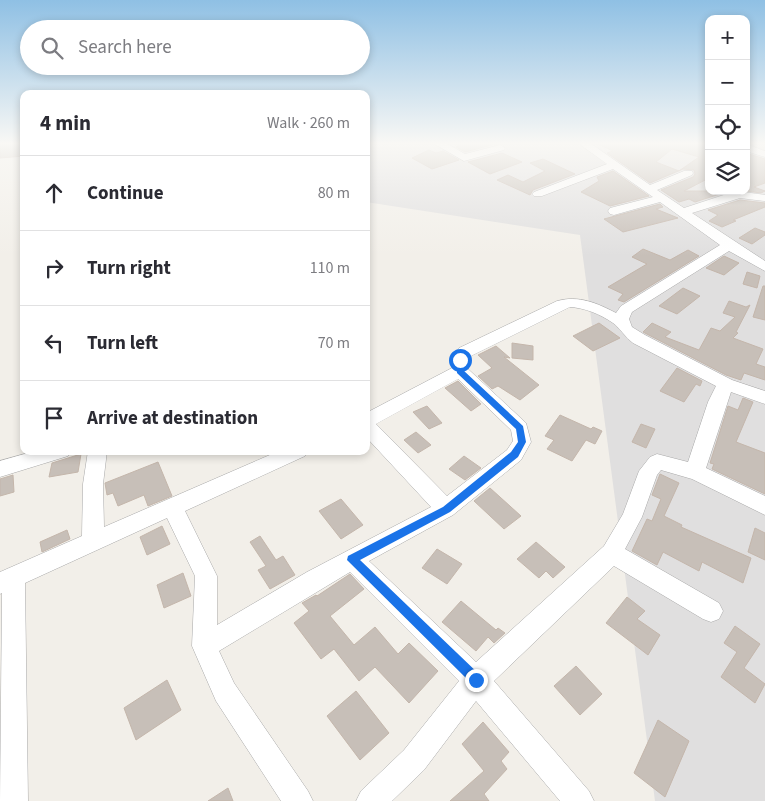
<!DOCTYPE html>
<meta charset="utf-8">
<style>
body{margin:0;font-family:"Source Sans 3",sans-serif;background:#f2f2f3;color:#2b2b33}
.controls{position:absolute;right:15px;top:15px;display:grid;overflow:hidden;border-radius:10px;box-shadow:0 2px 8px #0003}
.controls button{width:45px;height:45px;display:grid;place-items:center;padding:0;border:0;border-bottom:1px solid #e1e1e2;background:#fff;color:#2b2b33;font:25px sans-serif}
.stop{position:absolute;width:15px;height:15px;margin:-11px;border:4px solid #1a73e8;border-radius:50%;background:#fff}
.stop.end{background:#1a73e8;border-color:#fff;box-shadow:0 1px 5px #0008}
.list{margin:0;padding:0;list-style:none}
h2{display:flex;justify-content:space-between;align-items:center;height:65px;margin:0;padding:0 20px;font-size:21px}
h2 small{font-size:16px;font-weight:400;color:#7c7c81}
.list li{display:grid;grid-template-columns:32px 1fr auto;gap:15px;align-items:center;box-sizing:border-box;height:75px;padding:0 20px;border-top:1px solid #e1e1e2}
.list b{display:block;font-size:19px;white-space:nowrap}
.list em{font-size:16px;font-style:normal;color:#7c7c81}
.icon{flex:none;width:28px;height:28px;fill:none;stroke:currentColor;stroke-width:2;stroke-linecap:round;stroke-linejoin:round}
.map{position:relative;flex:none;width:765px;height:801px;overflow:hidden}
.search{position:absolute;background:#fff;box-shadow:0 2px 8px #0003;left:20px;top:20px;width:350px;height:55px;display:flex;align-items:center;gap:12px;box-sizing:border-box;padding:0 18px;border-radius:28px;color:#7c7c81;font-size:19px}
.panel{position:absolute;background:#fff;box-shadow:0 2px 8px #0003;left:20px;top:90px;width:350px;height:365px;border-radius:10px}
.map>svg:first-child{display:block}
.residential{fill:#e0dfdf}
.building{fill:#c7bfb8;stroke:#c4b6ab;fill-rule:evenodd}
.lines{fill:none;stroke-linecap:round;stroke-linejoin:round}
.minor-casing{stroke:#a9a9a9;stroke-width:1}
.minor{fill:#fff;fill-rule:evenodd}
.route{fill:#1a73e8}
</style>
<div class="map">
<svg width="765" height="801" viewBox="0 0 765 801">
<rect width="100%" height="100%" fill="#f2efe9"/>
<polygon class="residential" points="366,143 709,143 709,191 746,191 746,143 765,143 765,801 655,801 580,235 366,202"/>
<g class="building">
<polygon points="0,143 24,143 24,156 0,158"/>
<polygon points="467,143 499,143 465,152 456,147"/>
<path d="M 596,143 L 709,143 L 709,178 L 684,191 L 729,191 L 695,202 L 689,199 L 679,202 L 661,190 L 693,177 L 695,174 L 694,170 L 683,169 L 650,183 L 607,153 L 613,151 ZM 672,149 L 699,157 L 679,171 L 656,162 Z"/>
<polygon points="429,150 436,153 443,151 459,160 432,169 412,158"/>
<polygon points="502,153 522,162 490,174 468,162"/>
<polygon points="746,153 765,159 765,183 754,187 765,191 761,193 746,191"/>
<polygon points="543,159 575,174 533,190 530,195 497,180 508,175 523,182 545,171 530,163"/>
<polygon points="613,171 649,196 610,206 581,192 599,181 597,177"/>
<polygon points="740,200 765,203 765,207 733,220 736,221 722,227 709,221 718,215 708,210"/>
<polygon points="660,204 663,207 656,209 678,218 623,232 604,219"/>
<polygon points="755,228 765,232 765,235 752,244 739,238"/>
<polygon points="643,249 670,260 688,250 699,256 624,302 618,300 623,294 608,287 647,264 632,257"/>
<polygon points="724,256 739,263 724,275 706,268"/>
<polygon points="747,272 760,276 757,288 743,284"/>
<polygon points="763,286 765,286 765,320 753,317"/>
<polygon points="683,288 700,296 677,314 659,306"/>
<polygon points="729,301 746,307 750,305 736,332 738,333 733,338 763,349 756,364 765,367 765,380 744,373 741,380 726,375 643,332 652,323 671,332 665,337 699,350 711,328 720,331 735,317 723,313"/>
<polygon points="599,323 620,338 593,351 573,336"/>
<polygon points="512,343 533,346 533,360 512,358"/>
<polygon points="496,346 510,358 504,357 539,385 520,400 498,386 492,389 478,376 492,368 478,355"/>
<polygon points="677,368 702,381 700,386 696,384 684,402 660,391"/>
<polygon points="458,381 481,404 471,411 445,388"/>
<polygon points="743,398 753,402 736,442 765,453 765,494 712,469 714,464 710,463 728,406 738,410"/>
<polygon points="427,406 442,423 429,429 413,412"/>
<polygon points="560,415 591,429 593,427 602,431 595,444 586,440 572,461 547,449 554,440 545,436"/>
<polygon points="641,424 655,429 646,448 632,442"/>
<polygon points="416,432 431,445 418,453 404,440"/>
<polygon points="81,454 78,472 49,477 52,463"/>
<polygon points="464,456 481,468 465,480 449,469"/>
<polygon points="158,462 172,496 148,506 144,495 118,506 113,493 107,495 105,483"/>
<polygon points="660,474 679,483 664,516 682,525 681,527 751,558 743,583 702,562 699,571 663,552 657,565 632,551 647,519 652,521 661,499 652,495"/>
<polygon points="13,475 14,492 0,496 0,479"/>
<polygon points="490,488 521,516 504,529 474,501"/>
<polygon points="341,499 363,525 341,539 319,511"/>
<polygon points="162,526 170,544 147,555 140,537"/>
<polygon points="755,528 765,533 765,560 748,552"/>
<polygon points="67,530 70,539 42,552 40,542"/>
<polygon points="260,536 276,560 283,556 295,575 270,589 258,570 266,566 250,542"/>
<polygon points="536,542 565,567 553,578 546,571 539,578 517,559"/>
<polygon points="437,549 462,564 447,584 422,568"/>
<polygon points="183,573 191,596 164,608 157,585"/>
<polygon points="350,574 364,589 330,616 354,645 375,627 398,654 409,643 438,671 409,703 375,667 359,681 334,649 321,659 294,623 309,611 302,603 316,595 317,596"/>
<polygon points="627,597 645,611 637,619 660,635 648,655 606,623"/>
<polygon points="461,601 496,630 498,628 505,633 494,643 488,637 476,651 442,622"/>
<polygon points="735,626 760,644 744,668 765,684 755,703 721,677 737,652 724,643"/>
<polygon points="576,666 602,694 580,715 554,686"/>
<polygon points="167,680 181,710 136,740 124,708"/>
<polygon points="356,691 389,733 360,760 327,716"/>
<polygon points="658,720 689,741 665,797 634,773"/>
<polygon points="483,722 509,752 501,761 507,769 484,794 489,801 450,801 484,771 462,744"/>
<polygon points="228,788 233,801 208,801"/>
</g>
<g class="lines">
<g class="minor-casing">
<g id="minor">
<polygon points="433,143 446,143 465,154 500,145 505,148 504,150 464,161"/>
<path d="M 578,143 L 590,143 L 650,185 L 684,171 L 692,171 L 693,173 L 692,175 L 657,190 L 684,208 L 736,191 L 765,195 L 765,201 L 740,198 L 692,213 L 765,261 L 765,271 L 729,251 L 632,312 L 629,319 L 632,327 L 645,335 L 732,380 L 765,391 L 765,404 L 731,392 L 706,468 L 765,496 L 765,515 L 692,479 L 661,470 L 657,475 L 642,517 L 625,549 L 719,603 L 723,611 L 719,619 L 711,622 L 703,619 L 614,566 L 494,681 L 589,791 L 594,801 L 560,801 L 476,701 L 424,770 L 392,801 L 356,801 L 361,791 L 404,750 L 459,681 L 350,572 L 219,651 L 234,683 L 308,791 L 313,801 L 281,801 L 216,701 L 192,646 L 195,576 L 167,518 L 25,583 L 28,801 L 0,801 L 2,593 L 0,594 L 0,572 L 82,536 L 83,484 L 88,451 L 107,451 L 103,484 L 104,527 L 279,451 L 307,451 L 305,456 L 185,511 L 217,576 L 217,625 L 307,572 L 431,507 L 366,437 L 366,413 L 452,368 L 452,360 L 459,348 L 557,301 C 579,295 597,303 616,313 L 621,306 L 720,245 L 660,202 L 614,215 L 610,214 L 608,211 L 610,208 L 653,197 L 613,169 L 542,196 L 534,196 L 532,194 L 534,192 L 607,164 ZM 570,307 C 585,308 600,314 613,323 C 619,327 625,337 633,343 L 716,386 L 708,402 L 688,462 L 657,454 L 650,457 L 639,471 L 623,514 L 604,546 L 476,662 L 369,561 L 453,515 L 521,460 L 531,442 L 526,423 L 468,369 L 468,360 L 471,356 ZM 458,379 L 511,430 L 513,441 L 507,450 L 447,496 L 376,424 Z"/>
<polygon points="746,144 765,151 765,157 746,151"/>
<polygon points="35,451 70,451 68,456 0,477 0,461"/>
</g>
</g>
<use href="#minor" class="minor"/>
</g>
<linearGradient id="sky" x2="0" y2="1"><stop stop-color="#8fc0e4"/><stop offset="0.56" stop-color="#f9f8f5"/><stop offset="1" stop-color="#f9f8f5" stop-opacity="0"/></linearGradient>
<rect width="765" height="256" fill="url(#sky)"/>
<polygon class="route" points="457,358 464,360 463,370 523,426 526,442 518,457 450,512 360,560 481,676 482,680 481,684 476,686 472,684 347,560 348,556 443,507 511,452 518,442 516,429 457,373"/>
</svg>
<div class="controls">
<button>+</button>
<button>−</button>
<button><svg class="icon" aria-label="locate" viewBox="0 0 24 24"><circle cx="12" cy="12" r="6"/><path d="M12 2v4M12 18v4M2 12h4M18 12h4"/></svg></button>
<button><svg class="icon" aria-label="layers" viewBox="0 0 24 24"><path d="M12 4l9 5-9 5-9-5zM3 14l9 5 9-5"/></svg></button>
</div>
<div class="stop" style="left:460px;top:360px"></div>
<div class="stop end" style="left:476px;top:680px"></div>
<div class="search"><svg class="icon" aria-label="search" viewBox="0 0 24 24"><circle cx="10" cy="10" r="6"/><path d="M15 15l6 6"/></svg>Search here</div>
<section class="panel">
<h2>4 min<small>Walk · 260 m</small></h2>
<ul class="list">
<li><svg class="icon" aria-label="ahead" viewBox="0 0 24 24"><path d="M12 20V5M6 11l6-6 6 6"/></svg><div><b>Continue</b></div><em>80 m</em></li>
<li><svg class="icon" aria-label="right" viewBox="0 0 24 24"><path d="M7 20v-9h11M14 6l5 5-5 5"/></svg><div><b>Turn right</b></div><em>110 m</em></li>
<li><svg class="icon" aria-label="left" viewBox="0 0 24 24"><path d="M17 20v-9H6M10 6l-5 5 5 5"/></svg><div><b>Turn left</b></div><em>70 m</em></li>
<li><svg class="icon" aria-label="arrive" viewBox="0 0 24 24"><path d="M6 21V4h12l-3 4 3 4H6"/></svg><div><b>Arrive at destination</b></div></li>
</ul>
</section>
</div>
